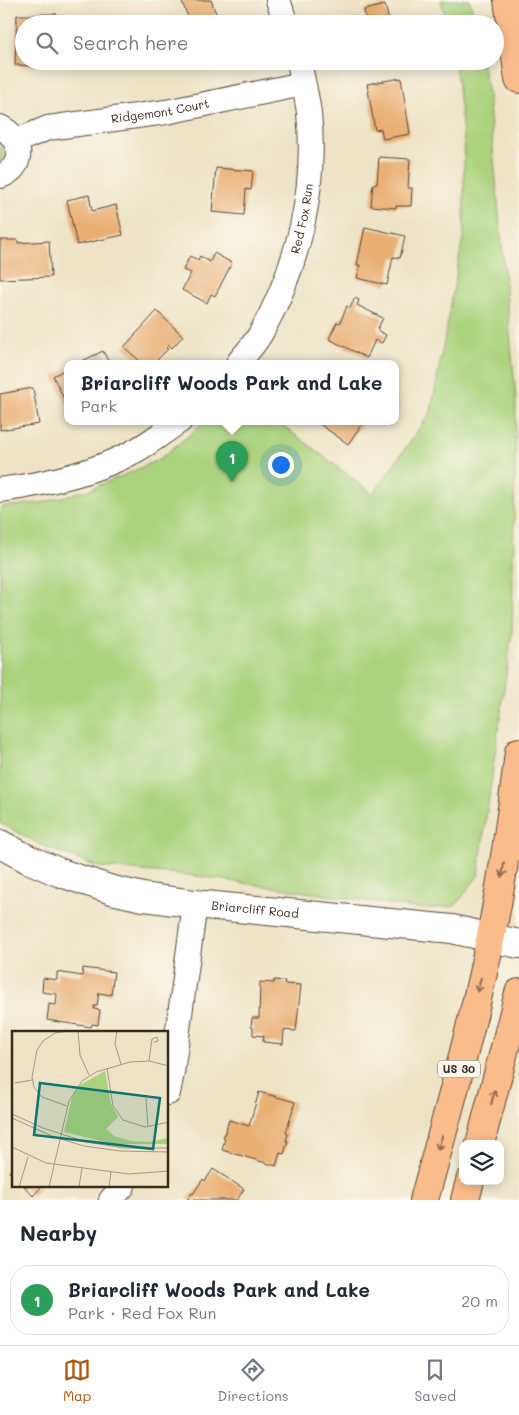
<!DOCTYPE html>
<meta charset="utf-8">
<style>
body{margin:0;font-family:Mali,sans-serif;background:#f2f2f3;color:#1f2937}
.controls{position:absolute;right:15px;bottom:15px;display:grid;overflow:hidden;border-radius:10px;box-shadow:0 2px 12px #0003}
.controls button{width:45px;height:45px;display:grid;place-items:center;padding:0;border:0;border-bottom:1px solid #e0e1e3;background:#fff;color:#1f2937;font:25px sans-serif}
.you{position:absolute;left:280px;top:464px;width:18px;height:18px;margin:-12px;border:4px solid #fff;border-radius:50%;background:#1a73e8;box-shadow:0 0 0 8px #1a73e833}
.badge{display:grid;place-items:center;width:32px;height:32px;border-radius:50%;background:#b45309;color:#fff;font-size:16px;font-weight:700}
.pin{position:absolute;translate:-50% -41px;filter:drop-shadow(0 1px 2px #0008)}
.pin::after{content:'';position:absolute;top:26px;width:18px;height:15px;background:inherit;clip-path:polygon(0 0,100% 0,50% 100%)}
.popup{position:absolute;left:64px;top:360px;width:335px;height:65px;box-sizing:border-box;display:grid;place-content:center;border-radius:10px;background:#fff;filter:drop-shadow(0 1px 4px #0005);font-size:16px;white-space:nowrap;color:#747a83}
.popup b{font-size:19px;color:#1f2937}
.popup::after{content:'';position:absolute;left:50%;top:100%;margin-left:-10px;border:10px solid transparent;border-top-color:#fff}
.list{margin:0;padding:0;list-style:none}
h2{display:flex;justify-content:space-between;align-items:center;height:65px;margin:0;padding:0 20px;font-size:21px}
h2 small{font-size:16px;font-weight:400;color:#747a83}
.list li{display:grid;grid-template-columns:32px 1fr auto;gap:15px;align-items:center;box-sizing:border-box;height:70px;margin:0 10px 10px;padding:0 10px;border:1px solid #e0e1e3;border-radius:20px}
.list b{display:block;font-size:19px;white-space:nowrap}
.list p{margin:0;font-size:16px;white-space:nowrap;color:#747a83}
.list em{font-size:16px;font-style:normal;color:#747a83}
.icon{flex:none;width:28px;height:28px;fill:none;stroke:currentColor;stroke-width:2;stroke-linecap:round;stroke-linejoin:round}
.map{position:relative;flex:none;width:519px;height:1200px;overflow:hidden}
.search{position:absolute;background:#fff;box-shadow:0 2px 12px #0003;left:15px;right:15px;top:15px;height:55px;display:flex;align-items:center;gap:12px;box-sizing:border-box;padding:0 18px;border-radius:28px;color:#747a83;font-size:19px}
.sheet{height:145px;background:#fff}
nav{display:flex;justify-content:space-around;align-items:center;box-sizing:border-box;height:70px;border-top:1px solid #e0e1e3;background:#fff;font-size:14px;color:#747a83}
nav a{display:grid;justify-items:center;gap:2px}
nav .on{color:#b45309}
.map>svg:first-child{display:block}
.green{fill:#abd37e;stroke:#737e4e}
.building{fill:#e9af73}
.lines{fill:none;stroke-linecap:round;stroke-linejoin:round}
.minor-casing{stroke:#564637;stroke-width:26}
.tertiary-casing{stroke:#564637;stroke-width:30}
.primary-casing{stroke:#564637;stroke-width:30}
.minor{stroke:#fff;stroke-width:24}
.tertiary{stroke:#fff;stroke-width:28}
.primary{stroke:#fabc8b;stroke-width:28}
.oneway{stroke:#916c4f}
.labels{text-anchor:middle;stroke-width:4;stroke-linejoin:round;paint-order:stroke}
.shield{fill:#fbf7ec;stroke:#75685c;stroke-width:1}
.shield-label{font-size:11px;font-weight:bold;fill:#3b2a1e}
.street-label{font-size:12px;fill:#3b2a1e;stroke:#fbf7ec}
.inset-road{fill:none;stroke:#a69983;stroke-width:1}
.view{fill:#0f766e;fill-opacity:0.15;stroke:#0f766e;stroke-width:2.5}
.inset-edge{fill:none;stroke:#3b2a1e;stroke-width:2.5}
</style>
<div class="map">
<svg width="519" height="1200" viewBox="0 0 519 1200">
<rect width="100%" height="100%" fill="#fbf7ec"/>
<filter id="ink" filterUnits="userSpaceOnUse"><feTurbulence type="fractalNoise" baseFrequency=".02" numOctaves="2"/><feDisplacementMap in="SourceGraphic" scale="10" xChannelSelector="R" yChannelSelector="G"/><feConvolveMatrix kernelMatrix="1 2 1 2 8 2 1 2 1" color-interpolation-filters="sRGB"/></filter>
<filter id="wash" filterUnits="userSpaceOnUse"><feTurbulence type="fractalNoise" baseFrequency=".0096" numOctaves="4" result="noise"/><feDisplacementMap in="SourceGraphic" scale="20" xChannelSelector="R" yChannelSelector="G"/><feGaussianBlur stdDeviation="1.12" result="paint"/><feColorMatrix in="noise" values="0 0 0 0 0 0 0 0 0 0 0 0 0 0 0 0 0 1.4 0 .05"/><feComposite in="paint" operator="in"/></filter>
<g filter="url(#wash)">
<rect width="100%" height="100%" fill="#eee3c6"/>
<g class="green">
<polygon points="441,0 470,0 475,24 447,24"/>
<polygon points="455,61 482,61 488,94 516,399 512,632 478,876 455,906 422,909 189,875 98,867 41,845 0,823 0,507 41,503 91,489 124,475 158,460 207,421 277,421 373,494 431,412 464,232 464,143"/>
<polygon points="0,140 7,151 5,160 0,165"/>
</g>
<g id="blocks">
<g class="building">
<polygon points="181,0 211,0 220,24 191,24"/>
<polygon points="385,5 390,24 360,24 359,21 366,19 364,10"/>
<polygon points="38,14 57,14 56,24 24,24 24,61 37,61 36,66 15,65 17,15 38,15"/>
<polygon points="140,21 140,24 125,24 125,23"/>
<polygon points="362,61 378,61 378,62 364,66"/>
<polygon points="401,78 410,134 383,139 381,129 375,130 367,84"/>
<polygon points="379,157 410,159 408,188 412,188 411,206 396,206 396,208 371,206 373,184 377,184"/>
<polygon points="216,168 253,171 251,190 246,189 244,215 212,212"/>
<polygon points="89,195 92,211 116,205 123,235 77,245 67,200"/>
<polygon points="365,227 405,236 400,258 393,257 387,285 357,278 360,265 357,265"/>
<polygon points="0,240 18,240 18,243 49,241 51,277 0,279"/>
<polygon points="214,253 232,263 215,296 211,294 207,303 182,290 191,273 183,270 190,256 198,260 200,256 210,262"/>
<polygon points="355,298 359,300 357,305 383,318 377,330 386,335 382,343 375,340 367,358 329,339 337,322 340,323 347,306 350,308"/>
<polygon points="157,311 183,336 172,348 169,345 166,348 168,349 154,363 142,363 124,347"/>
<polygon points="103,351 109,363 78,363"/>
<polygon points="68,368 68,407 53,376"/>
<polygon points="33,388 39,424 0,430 0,394"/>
<polygon points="320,421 364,421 348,444 318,423"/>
<polygon points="83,968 114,972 111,995 99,993 97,1006 94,1006 94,1009 100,1010 98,1025 92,1024 91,1027 47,1020 49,1004 56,1005 57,994 42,992 43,978 57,980 57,972 82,976"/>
<polygon points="274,980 285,981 284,984 301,985 296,1031 284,1030 283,1044 263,1042 264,1036 253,1035 253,1027 251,1027 252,1018 259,1018 260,982 274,983"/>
<polygon points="259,1092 295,1102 286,1133 288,1134 286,1141 288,1141 284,1154 280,1153 276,1166 222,1150 225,1138 223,1138 229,1120 249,1126"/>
<polygon points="14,1166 14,1177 9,1172"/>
<polygon points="213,1169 244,1189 237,1200 187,1200 192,1193 193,1194 203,1179 205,1181"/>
<polygon points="24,1186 42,1186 33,1196"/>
</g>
</g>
</g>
<g filter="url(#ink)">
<use href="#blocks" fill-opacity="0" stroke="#564637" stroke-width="1"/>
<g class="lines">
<g class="minor-casing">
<g id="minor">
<polyline points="278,0 286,24"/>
<path d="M 0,127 C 23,137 26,168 0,176"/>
<path id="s1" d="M 16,141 L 48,128 L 166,112 L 303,84"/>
<path id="s2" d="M 238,363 C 246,353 255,344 261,333 C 298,267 317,189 309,113 C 307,96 302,78 299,61"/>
<path d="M 0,490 C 46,484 94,473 135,451 C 151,442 165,431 180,421"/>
<polyline points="168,1093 172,1073 195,904"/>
<polyline points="111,1200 123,1186"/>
</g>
</g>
<g class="tertiary-casing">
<g id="tertiary">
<path id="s3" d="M 0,844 L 28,859 L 61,873 L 112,890 L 143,897 L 195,904 L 452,929 L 519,944"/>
</g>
</g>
<g class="primary-casing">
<g id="primary">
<polyline points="508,0 519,79"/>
<polyline points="480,1144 519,993"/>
<path d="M 424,1200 C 448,1113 473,1024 491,936 C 503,875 512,814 519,752"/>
<polyline points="465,1200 470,1181"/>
</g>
</g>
<use href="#minor" class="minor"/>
<use href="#tertiary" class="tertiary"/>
<use href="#primary" class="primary"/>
</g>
<defs><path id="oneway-shaft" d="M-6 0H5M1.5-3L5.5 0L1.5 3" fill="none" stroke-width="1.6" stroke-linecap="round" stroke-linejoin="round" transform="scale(1.25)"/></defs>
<g class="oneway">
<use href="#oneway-shaft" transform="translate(503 870) rotate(98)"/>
<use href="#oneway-shaft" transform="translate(479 985) rotate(104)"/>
<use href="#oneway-shaft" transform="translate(493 1097) rotate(-76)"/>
<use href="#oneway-shaft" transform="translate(440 1143) rotate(106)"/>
</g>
</g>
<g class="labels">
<rect class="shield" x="438" y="1060.5" width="42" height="17" rx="4"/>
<g class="shield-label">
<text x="459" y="1073">US 30</text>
</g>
<g class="street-label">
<text dy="4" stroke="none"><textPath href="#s1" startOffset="148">Ridgemont Court</textPath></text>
<text dy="4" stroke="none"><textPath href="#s2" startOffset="160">Red Fox Run</textPath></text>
<text dy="4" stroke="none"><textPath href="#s3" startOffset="266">Briarcliff Road</textPath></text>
</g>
</g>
<g transform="translate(12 1031)">
<rect width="156" height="156" fill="#eee3c6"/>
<path d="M 93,40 L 99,73 L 106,86 L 94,98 L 102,105 L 119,110 L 137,111 L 156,107 L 156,113 L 102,113 L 52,101 L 60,66 L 68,54 Z" fill="#abd37e"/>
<path class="inset-road" d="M 66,0 L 68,24 L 77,44M 105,0 L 103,13 L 109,33M 137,30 L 140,8 L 145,6 L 146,10 L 142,11M 95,37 L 101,75 L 111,89 L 133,96 L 157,91M 3,52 L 20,49M 134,67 L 136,96M 55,75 L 30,66 L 22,56 L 20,46 L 25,19 L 31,10 L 43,2 L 57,0M 0,83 L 31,97 L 74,111 L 112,117 L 157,117M 0,87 L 42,106 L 72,115 L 108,120 L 157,121M 0,116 L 34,132 L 117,143 L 157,140M 7,156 L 16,126M 37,156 L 57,70 L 70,50 L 84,41 L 118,31 L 137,30 L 157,35M 67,156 L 70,137M 97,156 L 99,141"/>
<path class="view" d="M 28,52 L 148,67 L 141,118 L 22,104 Z"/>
<rect width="156" height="156" class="inset-edge"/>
</g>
</svg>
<div class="controls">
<button><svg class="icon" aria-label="layers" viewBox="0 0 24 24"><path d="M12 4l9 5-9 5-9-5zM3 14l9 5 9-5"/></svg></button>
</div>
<div class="you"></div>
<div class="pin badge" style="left:232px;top:482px;background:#2e9e5b">1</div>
<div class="popup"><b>Briarcliff Woods Park and Lake</b>Park</div>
<div class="search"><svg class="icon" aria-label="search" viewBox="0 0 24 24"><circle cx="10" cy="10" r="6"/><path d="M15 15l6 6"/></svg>Search here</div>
</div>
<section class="sheet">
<h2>Nearby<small></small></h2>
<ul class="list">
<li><span class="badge" style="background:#2e9e5b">1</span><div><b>Briarcliff Woods Park and Lake</b><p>Park · Red Fox Run</p></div><em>20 m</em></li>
</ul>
</section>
<nav>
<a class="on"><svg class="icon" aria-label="map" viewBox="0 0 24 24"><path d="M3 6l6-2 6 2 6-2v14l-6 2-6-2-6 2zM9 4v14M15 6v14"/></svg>Map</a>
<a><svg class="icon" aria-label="directions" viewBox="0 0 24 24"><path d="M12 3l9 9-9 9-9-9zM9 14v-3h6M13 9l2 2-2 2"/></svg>Directions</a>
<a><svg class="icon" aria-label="saved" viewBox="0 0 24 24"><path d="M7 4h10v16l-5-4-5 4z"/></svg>Saved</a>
</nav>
